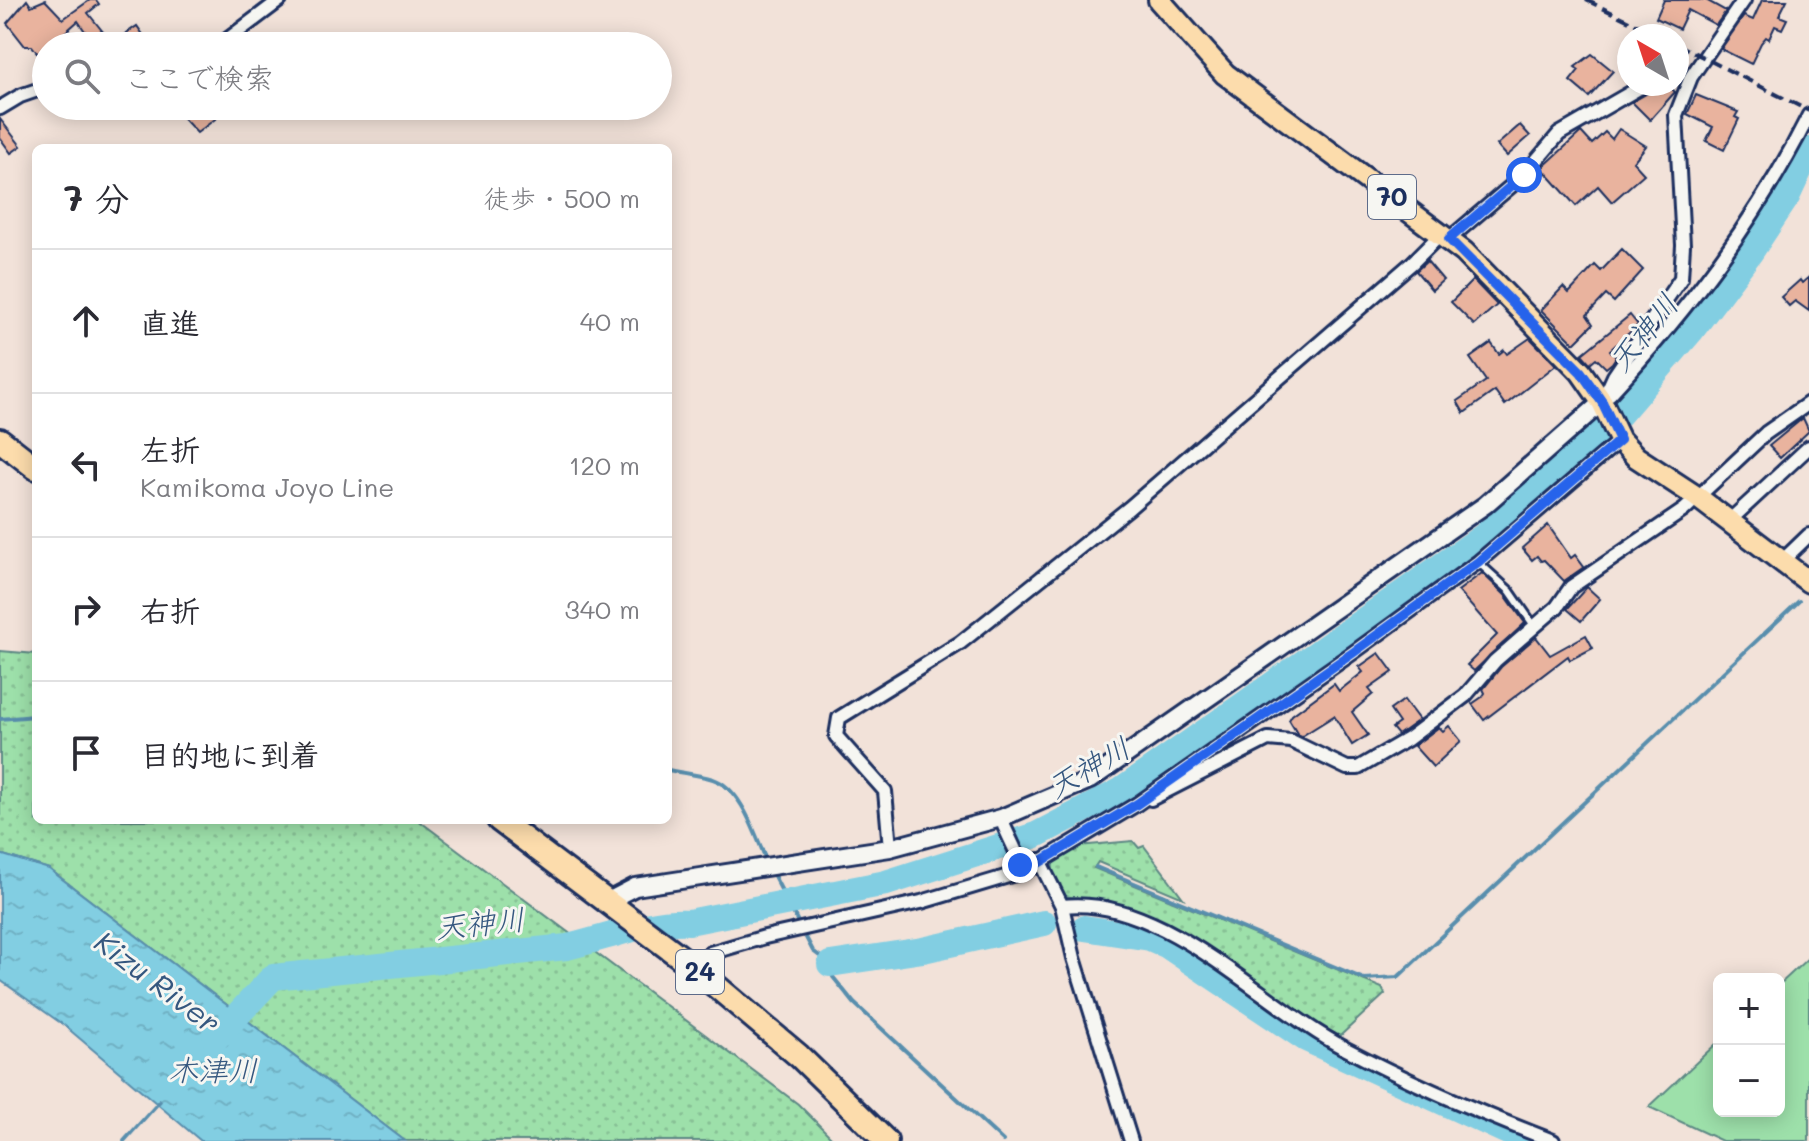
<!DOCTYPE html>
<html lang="ja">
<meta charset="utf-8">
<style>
body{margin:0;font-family:Mali,"Klee One",sans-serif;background:#f7f7f7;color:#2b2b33}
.controls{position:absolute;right:24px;bottom:24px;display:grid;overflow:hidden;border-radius:12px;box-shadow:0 4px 20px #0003}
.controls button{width:72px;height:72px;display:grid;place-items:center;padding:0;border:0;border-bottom:2px solid #e1e1e2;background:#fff;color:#2b2b33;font:40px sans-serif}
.compass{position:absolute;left:1617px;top:24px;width:72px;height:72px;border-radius:50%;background:#fff;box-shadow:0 4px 20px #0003;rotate:321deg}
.stop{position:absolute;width:24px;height:24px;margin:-18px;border:6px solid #2563eb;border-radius:50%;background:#fff}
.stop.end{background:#2563eb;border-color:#fff;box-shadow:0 2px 8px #0008}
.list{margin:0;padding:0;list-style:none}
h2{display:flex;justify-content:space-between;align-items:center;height:104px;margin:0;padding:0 32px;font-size:34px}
h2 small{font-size:26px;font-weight:400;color:#7c7c81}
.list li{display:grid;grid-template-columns:52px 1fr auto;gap:24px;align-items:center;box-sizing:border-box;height:144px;padding:0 32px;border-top:2px solid #e1e1e2}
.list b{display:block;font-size:30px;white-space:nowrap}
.list p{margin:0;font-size:26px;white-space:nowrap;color:#7c7c81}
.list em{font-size:26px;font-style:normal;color:#7c7c81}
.icon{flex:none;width:44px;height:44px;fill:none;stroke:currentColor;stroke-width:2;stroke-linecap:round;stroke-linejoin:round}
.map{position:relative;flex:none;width:1809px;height:1141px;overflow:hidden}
.search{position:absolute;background:#fff;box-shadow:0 4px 20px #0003;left:32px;top:32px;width:640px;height:88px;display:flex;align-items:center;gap:20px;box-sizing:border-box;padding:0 28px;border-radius:44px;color:#7c7c81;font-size:30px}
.panel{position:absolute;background:#fff;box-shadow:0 4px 20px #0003;left:32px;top:144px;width:640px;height:680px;border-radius:12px}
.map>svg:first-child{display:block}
.grass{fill:url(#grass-dots);stroke:#5c8884;stroke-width:2}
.pitch{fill:#9de0aa;stroke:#5c8884;stroke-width:2}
.water{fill:url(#water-ripples);stroke:#598ead;stroke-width:2}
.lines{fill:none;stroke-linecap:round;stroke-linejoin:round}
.stream{stroke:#598ead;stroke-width:4}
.river{stroke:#82cee2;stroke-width:26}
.building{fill:#e9b39e;stroke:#1b2f5e;stroke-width:2}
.service-casing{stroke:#1b2f5e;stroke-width:12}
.minor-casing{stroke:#1b2f5e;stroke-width:18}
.tertiary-casing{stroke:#1b2f5e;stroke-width:22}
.primary-casing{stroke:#1b2f5e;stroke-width:26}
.trunk-casing{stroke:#1b2f5e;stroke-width:28}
.service{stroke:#f6f6f2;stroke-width:6}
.minor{stroke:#f6f6f2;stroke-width:12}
.tertiary{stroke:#f6f6f2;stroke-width:16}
.primary{stroke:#fcdcac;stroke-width:20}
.trunk{stroke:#fcdcac;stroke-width:22}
.rail{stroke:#1b2f5e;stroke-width:4;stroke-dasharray:12 6;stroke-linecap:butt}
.route{stroke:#2563eb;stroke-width:10}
.labels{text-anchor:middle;stroke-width:6;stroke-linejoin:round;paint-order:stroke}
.shield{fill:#f6f6f2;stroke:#5d6b8a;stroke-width:2}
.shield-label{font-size:26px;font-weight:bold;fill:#1b2f5e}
.water-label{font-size:30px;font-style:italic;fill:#35577f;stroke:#f6f6f2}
</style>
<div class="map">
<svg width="1809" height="1141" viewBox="0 0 1809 1141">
<defs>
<pattern id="grass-dots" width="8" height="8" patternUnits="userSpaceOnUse" patternTransform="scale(2)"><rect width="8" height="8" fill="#9de0aa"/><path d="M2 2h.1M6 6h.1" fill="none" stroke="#87c095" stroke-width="1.8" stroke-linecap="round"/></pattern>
<pattern id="water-ripples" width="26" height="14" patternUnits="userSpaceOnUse" patternTransform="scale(2)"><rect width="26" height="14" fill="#82cee2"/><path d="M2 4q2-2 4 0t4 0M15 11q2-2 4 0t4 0" fill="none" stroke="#70b1c4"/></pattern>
</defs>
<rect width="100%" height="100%" fill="#f2e2d9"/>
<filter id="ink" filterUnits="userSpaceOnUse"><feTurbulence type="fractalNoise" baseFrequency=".0125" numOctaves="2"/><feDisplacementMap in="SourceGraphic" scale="16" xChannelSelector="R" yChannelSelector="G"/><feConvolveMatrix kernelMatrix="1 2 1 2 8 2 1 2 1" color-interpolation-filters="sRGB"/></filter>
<g filter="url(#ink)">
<g class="grass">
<polygon points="0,651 36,654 36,820 418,820 798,1104 835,1141 405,1141 49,869 0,854"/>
<path d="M 1133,841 L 1139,848 L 1144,846 L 1183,898 L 1098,862 L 1094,868 L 1382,988 L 1385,994 L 1340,1036 L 1288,1007 L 1170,924 L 1133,909 L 1065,896 C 1056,887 1050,870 1054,858 L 1078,846 Z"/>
</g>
<polygon class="pitch" points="1809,957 1809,1141 1722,1141 1649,1107 1719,1041 1719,1111 1779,1111 1779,985"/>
<polygon class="water" points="0,854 49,869 405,1141 201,1141 65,1026 0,980"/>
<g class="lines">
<g class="stream">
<polyline points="0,719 36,716"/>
<path d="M 668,770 C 683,773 699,775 713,779 C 743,789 756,838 768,864"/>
<polyline points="1036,835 1044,836"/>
<polyline points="1096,867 1364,979 1398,977 1799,601"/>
<polyline points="772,872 813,951 830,964 833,977 854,1003 1003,1141"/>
<polyline points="124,1141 160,1101"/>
</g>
<g class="river">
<polyline points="1084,928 1150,938 1166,945 1306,1039 1527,1141"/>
<polyline points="830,964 923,950 1044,923"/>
<path d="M 215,1039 L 273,977 L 567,947 C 607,938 648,920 689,922 L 886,883 L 1036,835 L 1122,790 L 1484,536 L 1618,416 L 1692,330 L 1750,253 L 1787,197 L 1809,150"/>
</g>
</g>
<g class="building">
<polygon points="27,0 31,6 45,0 63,19 90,0 96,0 99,4 88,13 112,43 137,26 151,46 95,46 78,21 60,37 67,46 46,46 46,64 32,46 25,46 7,23"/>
<polygon points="1664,0 1706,0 1726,11 1716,25 1688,10 1679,29 1656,18"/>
<polygon points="1762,0 1787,0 1779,16 1787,19 1782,29 1775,26 1769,39 1766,37 1761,43 1751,64 1721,49 1744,16 1753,20"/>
<polygon points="1592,54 1613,71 1589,97 1570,81 1579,70 1575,67"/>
<polygon points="1655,84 1667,84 1675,92 1650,120 1632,102 1651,91"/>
<polygon points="1696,95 1738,112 1735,117 1739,119 1724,150 1706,141 1713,127 1687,114"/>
<polygon points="172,106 216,106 223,113 197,133"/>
<polygon points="0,119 21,146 11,153 0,138"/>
<polygon points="1520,125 1530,136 1507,156 1497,145"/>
<polygon points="1619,129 1646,146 1633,162 1644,174 1612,202 1598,186 1576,206 1542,168 1581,132 1592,144 1605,132 1612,139"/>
<polygon points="1622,249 1643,270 1614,302 1606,295 1587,315 1593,324 1574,343 1541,310 1563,287 1569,293 1595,265 1601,271"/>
<polygon points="1427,261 1443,280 1432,290 1416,271"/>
<polygon points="1809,277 1809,311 1795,301 1789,306 1781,297 1800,280 1802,283"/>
<polygon points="1473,280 1497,305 1474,325 1451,302"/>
<polygon points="1630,315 1638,325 1610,350 1616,357 1612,363 1606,368 1596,358 1590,363 1582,354"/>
<polygon points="1530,338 1556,365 1505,405 1495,391 1464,413 1457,401 1486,381 1470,358 1491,343 1499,354 1504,350 1507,354"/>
<polygon points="1803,418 1809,431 1780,458 1769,446"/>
<polygon points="1548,525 1571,558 1575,555 1584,567 1564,581 1544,560 1541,561 1537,556 1532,560 1522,548"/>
<polygon points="1482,573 1505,595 1525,623 1474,671 1467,665 1497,635 1458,591"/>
<polygon points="1587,587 1600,599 1581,621 1567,609"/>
<polygon points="1586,635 1593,648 1570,660 1568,656 1484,720 1472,704 1482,697 1485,693 1483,689 1501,667 1536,637 1550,655"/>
<polygon points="1379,653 1393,672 1369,689 1373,694 1352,712 1368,735 1352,745 1334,716 1302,736 1298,735 1289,720 1292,715 1334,684 1339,691 1363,672 1359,667"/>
<polygon points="1404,700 1419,720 1398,735 1392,728 1399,723 1390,710"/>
<polygon points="1449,726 1461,741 1433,767 1414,746 1439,727 1443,731"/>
</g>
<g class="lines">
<g class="service-casing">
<polyline id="service" points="1478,562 1510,591 1535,627"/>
</g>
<g class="minor-casing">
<g id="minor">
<polyline points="219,46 280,0"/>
<polyline points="0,108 20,96 46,87"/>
<polyline points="1449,239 1524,175 1559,134 1646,84"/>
<path d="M 1610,394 C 1689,308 1756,221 1809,115"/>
<polyline points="1602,402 1614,376 1681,278 1683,245 1676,115 1691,77 1744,0"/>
<polyline points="1728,522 1809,447"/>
<polyline points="1781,562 1809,535"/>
<polyline points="1151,799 1268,739 1291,741 1347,768 1358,768 1408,739 1465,696 1495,661 1557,607 1571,587 1684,510 1766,433 1809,403"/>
<polyline points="1004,826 1025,871"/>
<polyline points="890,848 885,791 836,736 839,718 960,643 1129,508 1412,263 1442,233"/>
<polyline points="1039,860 1062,906 1074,958 1131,1141"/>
<path d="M 1062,906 C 1163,894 1261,1005 1346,1049 C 1413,1084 1483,1114 1553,1141"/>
<polyline points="691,965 710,953 765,937 921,902 1025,871 1137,804 1354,652 1478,562 1620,440"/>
</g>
</g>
<g class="tertiary-casing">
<polyline id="tertiary" points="608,901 635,887 890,848 1001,818 1090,780 1485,505 1602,402"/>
</g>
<g class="primary-casing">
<polyline id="primary" points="1159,0 1225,74 1464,252 1581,372 1602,402 1620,440 1636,457 1697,497 1809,582"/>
</g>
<g class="trunk-casing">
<g id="trunk">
<polyline points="0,440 36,468"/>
<polyline points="499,820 691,965 799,1056 886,1141"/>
</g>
</g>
<use href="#service" class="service"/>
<use href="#minor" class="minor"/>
<use href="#tertiary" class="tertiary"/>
<use href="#primary" class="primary"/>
<use href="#trunk" class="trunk"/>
<g class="rail">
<polyline points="1586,0 1660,36"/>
<polyline points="1677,44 1809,111"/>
</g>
</g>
</g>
<g class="lines" filter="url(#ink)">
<polyline class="route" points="1020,865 1025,871 1137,804 1354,652 1478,562 1620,440 1602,402 1581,372 1449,239 1524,175"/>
</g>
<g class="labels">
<g class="shield">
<rect x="1368" y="175" width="48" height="44" rx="6"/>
<rect x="676" y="950" width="48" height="44" rx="6"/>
</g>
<g class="shield-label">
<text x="1392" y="206">70</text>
<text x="700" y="981">24</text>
</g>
<g class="water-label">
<text transform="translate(1644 333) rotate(-51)" y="10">天神川</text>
<text transform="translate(1089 768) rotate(-30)" y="10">天神川</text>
<text transform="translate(480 924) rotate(-6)" y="10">天神川</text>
<text transform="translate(157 983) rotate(37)" y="10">Kizu River</text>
<text x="213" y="1081">木津川</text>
</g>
</g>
</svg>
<div class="controls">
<button>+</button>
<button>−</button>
</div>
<svg class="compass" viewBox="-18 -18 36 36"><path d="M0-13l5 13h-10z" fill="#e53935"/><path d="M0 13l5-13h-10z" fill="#7c7c81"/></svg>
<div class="stop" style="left:1524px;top:175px"></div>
<div class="stop end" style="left:1020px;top:865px"></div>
<div class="search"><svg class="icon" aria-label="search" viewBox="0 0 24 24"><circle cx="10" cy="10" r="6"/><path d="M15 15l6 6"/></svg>ここで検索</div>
<section class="panel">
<h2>7 分<small>徒歩 · 500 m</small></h2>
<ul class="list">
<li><svg class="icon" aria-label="ahead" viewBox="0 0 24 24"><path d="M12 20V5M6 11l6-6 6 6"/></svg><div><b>直進</b></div><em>40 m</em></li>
<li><svg class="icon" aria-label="left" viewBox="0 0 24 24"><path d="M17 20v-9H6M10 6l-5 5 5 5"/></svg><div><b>左折</b><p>Kamikoma Joyo Line</p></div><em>120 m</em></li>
<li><svg class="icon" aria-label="right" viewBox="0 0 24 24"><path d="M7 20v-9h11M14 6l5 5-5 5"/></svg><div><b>右折</b></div><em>340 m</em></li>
<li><svg class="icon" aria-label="arrive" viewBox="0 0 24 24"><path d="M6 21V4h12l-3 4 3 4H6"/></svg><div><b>目的地に到着</b></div></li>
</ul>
</section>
</div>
